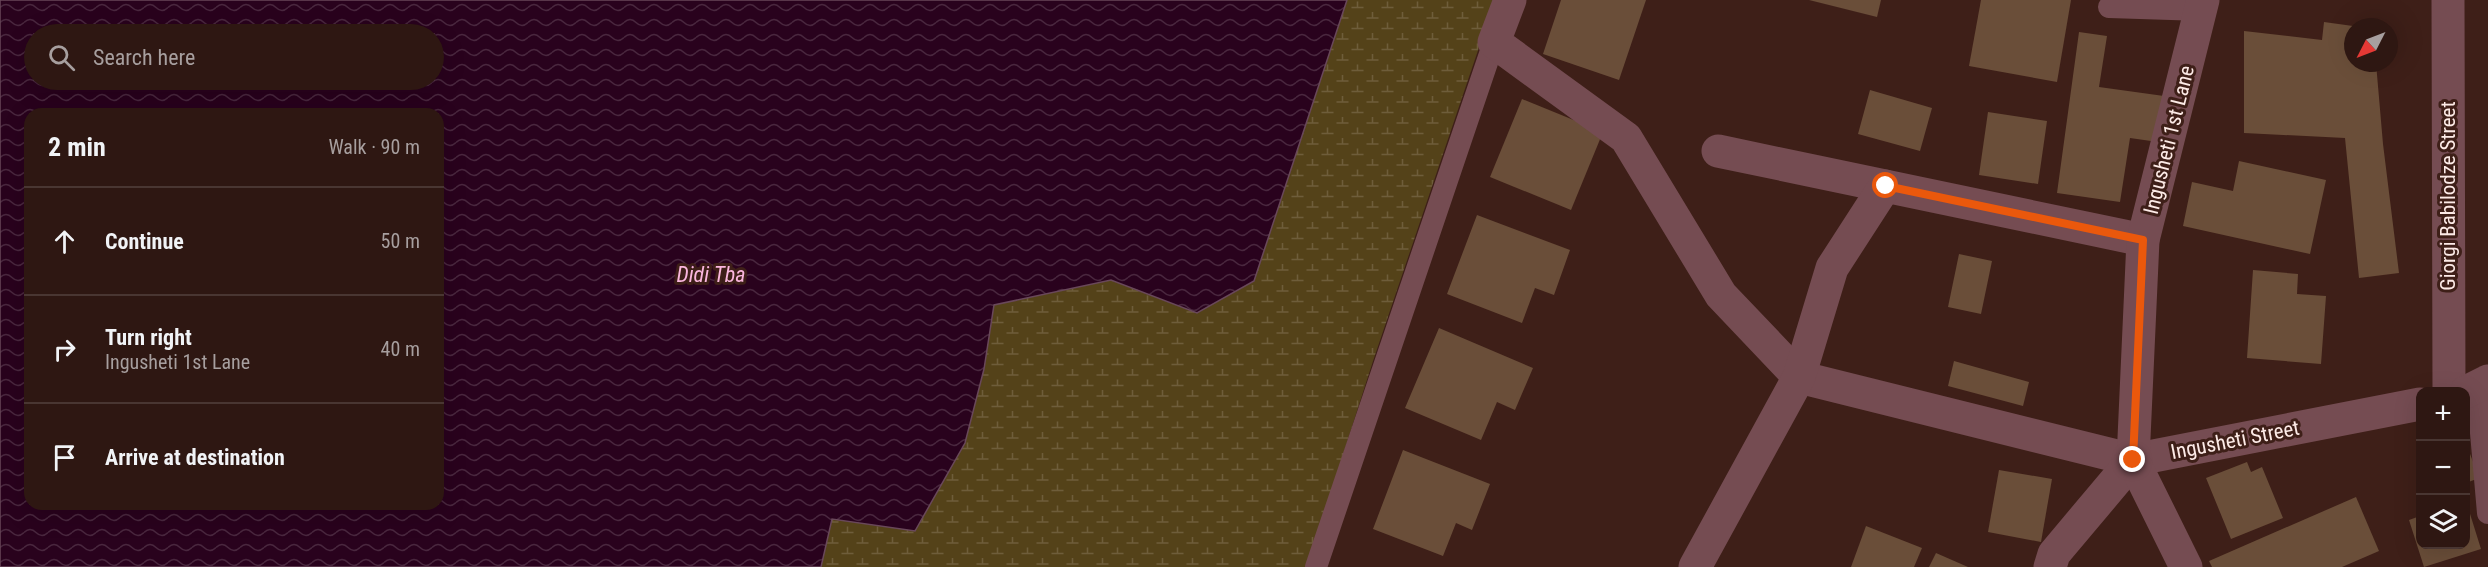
<!DOCTYPE html>
<meta charset="utf-8">
<style>
body{margin:0;font-family:"Roboto Condensed",sans-serif;background:#3a2420;color:#f1f3f6}
.controls{position:absolute;right:18px;bottom:18px;display:grid;overflow:hidden;border-radius:12px;box-shadow:0 6px 24px #0002}
.controls button{width:54px;height:54px;display:grid;place-items:center;padding:0;border:0;border-bottom:2px solid #493632;background:#2e1712;color:#f1f3f6;font:30px sans-serif}
.compass{position:absolute;left:2344px;top:18px;width:54px;height:54px;border-radius:50%;background:#2e1712;box-shadow:0 6px 24px #0002;rotate:228deg}
.stop{position:absolute;width:18px;height:18px;margin:-14px;border:4px solid #ea580c;border-radius:50%;background:#fff}
.stop.end{background:#ea580c;border-color:#fff;box-shadow:0 2px 6px #0008}
.list{margin:0;padding:0;list-style:none}
h2{display:flex;justify-content:space-between;align-items:center;height:78px;margin:0;padding:0 24px;font-size:26px}
h2 small{font-size:20px;font-weight:400;color:#a79f9f}
.list li{display:grid;grid-template-columns:39px 1fr auto;gap:18px;align-items:center;box-sizing:border-box;height:108px;padding:0 24px;border-top:2px solid #493632}
.list b{display:block;font-size:22px;white-space:nowrap}
.list p{margin:0;font-size:20px;white-space:nowrap;color:#a79f9f}
.list em{font-size:20px;font-style:normal;color:#a79f9f}
.icon{flex:none;width:33px;height:33px;fill:none;stroke:currentColor;stroke-width:2;stroke-linecap:round;stroke-linejoin:round}
.map{position:relative;flex:none;width:2488px;height:567px;overflow:hidden}
.search{position:absolute;background:#2e1712;box-shadow:0 6px 24px #0002;left:24px;top:24px;width:420px;height:66px;display:flex;align-items:center;gap:15px;box-sizing:border-box;padding:0 21px;border-radius:33px;color:#a79f9f;font-size:22px}
.panel{position:absolute;background:#2e1712;box-shadow:0 6px 24px #0002;left:24px;top:108px;width:420px;height:402px;border-radius:18px}
.map>svg:first-child{display:block}
.wetland{fill:url(#wetland-marsh)}
.water{fill:url(#water-waves);stroke:#69485a;stroke-width:1.5;fill-rule:evenodd}
.building{fill:#6a4e39}
.lines{fill:none;stroke-linecap:round;stroke-linejoin:round}
.lane{stroke:#754c52;stroke-width:22}
.street{stroke:#754c52;stroke-width:33}
.route{stroke:#ea580c;stroke-width:8}
.labels{text-anchor:middle;stroke-width:6;stroke-linejoin:round;paint-order:stroke}
.street-label{font-size:21px;fill:#fdebe7;stroke:#3e1f18}
.water-label{font-size:22px;font-style:italic;fill:#fbb6de;stroke:#3e1f18}
</style>
<div class="map">
<svg width="2488" height="567" viewBox="0 0 2488 567">
<defs>
<pattern id="wetland-marsh" width="20" height="14" patternUnits="userSpaceOnUse" patternTransform="scale(1.5)"><rect width="20" height="14" fill="#544219"/><path d="M1 5h8M5 5V1M11 12h8M15 12V8" fill="none" stroke="#6e5d3a"/></pattern>
<pattern id="water-waves" width="16" height="10" patternUnits="userSpaceOnUse" patternTransform="scale(1.5)"><rect width="16" height="10" fill="#29021d"/><path d="M0 5q4-4 8 0t8 0" fill="none" stroke="#49273e"/></pattern>
</defs>
<rect width="100%" height="100%" fill="#3e1f18"/>
<polygon class="wetland" points="1347,0 1495,0 1373,361 1307,567 821,567 832,519 984,369 994,305 1111,280 1197,313 1254,281"/>
<path class="water" d="M 0,0 L 1347,0 L 1254,281 L 1197,313 L 1111,280 L 994,305 L 984,369 L 965,443 L 915,531 L 832,519 L 821,567 L 0,567 ZM 34,34 L 434,34 L 434,80 L 34,80 ZM 30,114 L 438,114 L 438,504 L 30,504 Z"/>
<g class="building">
<polygon points="1561,0 1646,0 1619,80 1543,54"/>
<polygon points="1809,0 1881,0 1877,17"/>
<polygon points="1981,0 2071,0 2057,82 1969,66"/>
<polygon points="2324,22 2353,26 2353,63 2376,63 2383,144 2399,273 2359,278 2345,138 2244,133 2244,31 2322,40"/>
<polygon points="2079,32 2107,36 2099,87 2164,96 2158,142 2130,138 2120,202 2057,193"/>
<polygon points="1870,90 1932,108 1920,151 1858,134"/>
<polygon points="1522,99 1603,132 1571,210 1490,177"/>
<polygon points="1988,112 2047,121 2038,184 1979,175"/>
<polygon points="2239,161 2326,180 2310,254 2183,226 2192,182 2233,191"/>
<polygon points="1477,215 1570,250 1554,295 1535,288 1522,323 1447,294"/>
<polygon points="1959,254 1992,261 1981,314 1948,307"/>
<polygon points="2253,270 2298,274 2297,294 2326,296 2321,364 2247,358"/>
<polygon points="1439,328 1533,368 1515,410 1497,402 1481,440 1405,408"/>
<polygon points="1954,361 2029,382 2023,406 1948,386"/>
<polygon points="2466,443 2479,478 2466,483"/>
<polygon points="1403,450 1490,484 1472,530 1456,523 1443,556 1373,529"/>
<polygon points="2247,462 2251,472 2262,467 2283,518 2231,539 2206,478"/>
<polygon points="1999,470 2052,479 2041,542 1988,532"/>
<polygon points="2356,497 2379,551 2342,567 2212,567 2209,561"/>
<polygon points="2466,501 2481,549 2424,567 2409,520 2420,516 2420,544 2466,544"/>
<polygon points="1866,526 1922,548 1914,567 1851,567"/>
<polygon points="1936,553 1968,567 1929,567"/>
</g>
<g class="lines">
<g class="lane">
<polyline points="2109,7 2202,10"/>
<polyline points="2477,387 2488,513"/>
<polyline points="1316,567 1494,42"/>
</g>
<g class="street">
<polyline points="1510,0 1494,42 1626,138 1721,295 1799,377 2133,460 2420,404"/>
<polyline points="2448,0 2449,392"/>
<polyline points="1718,151 2143,240"/>
<polyline points="2466,392 2488,381"/>
<polyline points="1695,567 1799,377 1832,268 1885,186"/>
<polyline points="2050,567 2054,554 2133,460"/>
<polyline points="2186,567 2133,460 2143,240 2203,0"/>
</g>
</g>
<g class="lines">
<polyline class="route" points="1886,186 2143,240 2133,460"/>
</g>
<g class="labels">
<g class="street-label">
<text transform="translate(2169 140) rotate(-76)" y="7">Ingusheti 1st Lane</text>
<text transform="translate(2448 196) rotate(-90)" y="7">Giorgi Babilodze Street</text>
<text transform="translate(2235 440) rotate(-11)" y="7">Ingusheti Street</text>
</g>
<g class="water-label">
<text x="711" y="282">Didi Tba</text>
</g>
</g>
</svg>
<div class="controls">
<button>+</button>
<button>−</button>
<button><svg class="icon" aria-label="layers" viewBox="0 0 24 24"><path d="M12 4l9 5-9 5-9-5zM3 14l9 5 9-5"/></svg></button>
</div>
<svg class="compass" viewBox="-18 -18 36 36"><path d="M0-13l5 13h-10z" fill="#e53935"/><path d="M0 13l5-13h-10z" fill="#a79f9f"/></svg>
<div class="stop" style="left:1886px;top:186px"></div>
<div class="stop end" style="left:2133px;top:460px"></div>
<div class="search"><svg class="icon" aria-label="search" viewBox="0 0 24 24"><circle cx="10" cy="10" r="6"/><path d="M15 15l6 6"/></svg>Search here</div>
<section class="panel">
<h2>2 min<small>Walk · 90 m</small></h2>
<ul class="list">
<li><svg class="icon" aria-label="ahead" viewBox="0 0 24 24"><path d="M12 20V5M6 11l6-6 6 6"/></svg><div><b>Continue</b></div><em>50 m</em></li>
<li><svg class="icon" aria-label="right" viewBox="0 0 24 24"><path d="M7 20v-9h11M14 6l5 5-5 5"/></svg><div><b>Turn right</b><p>Ingusheti 1st Lane</p></div><em>40 m</em></li>
<li><svg class="icon" aria-label="arrive" viewBox="0 0 24 24"><path d="M6 21V4h12l-3 4 3 4H6"/></svg><div><b>Arrive at destination</b></div></li>
</ul>
</section>
</div>
